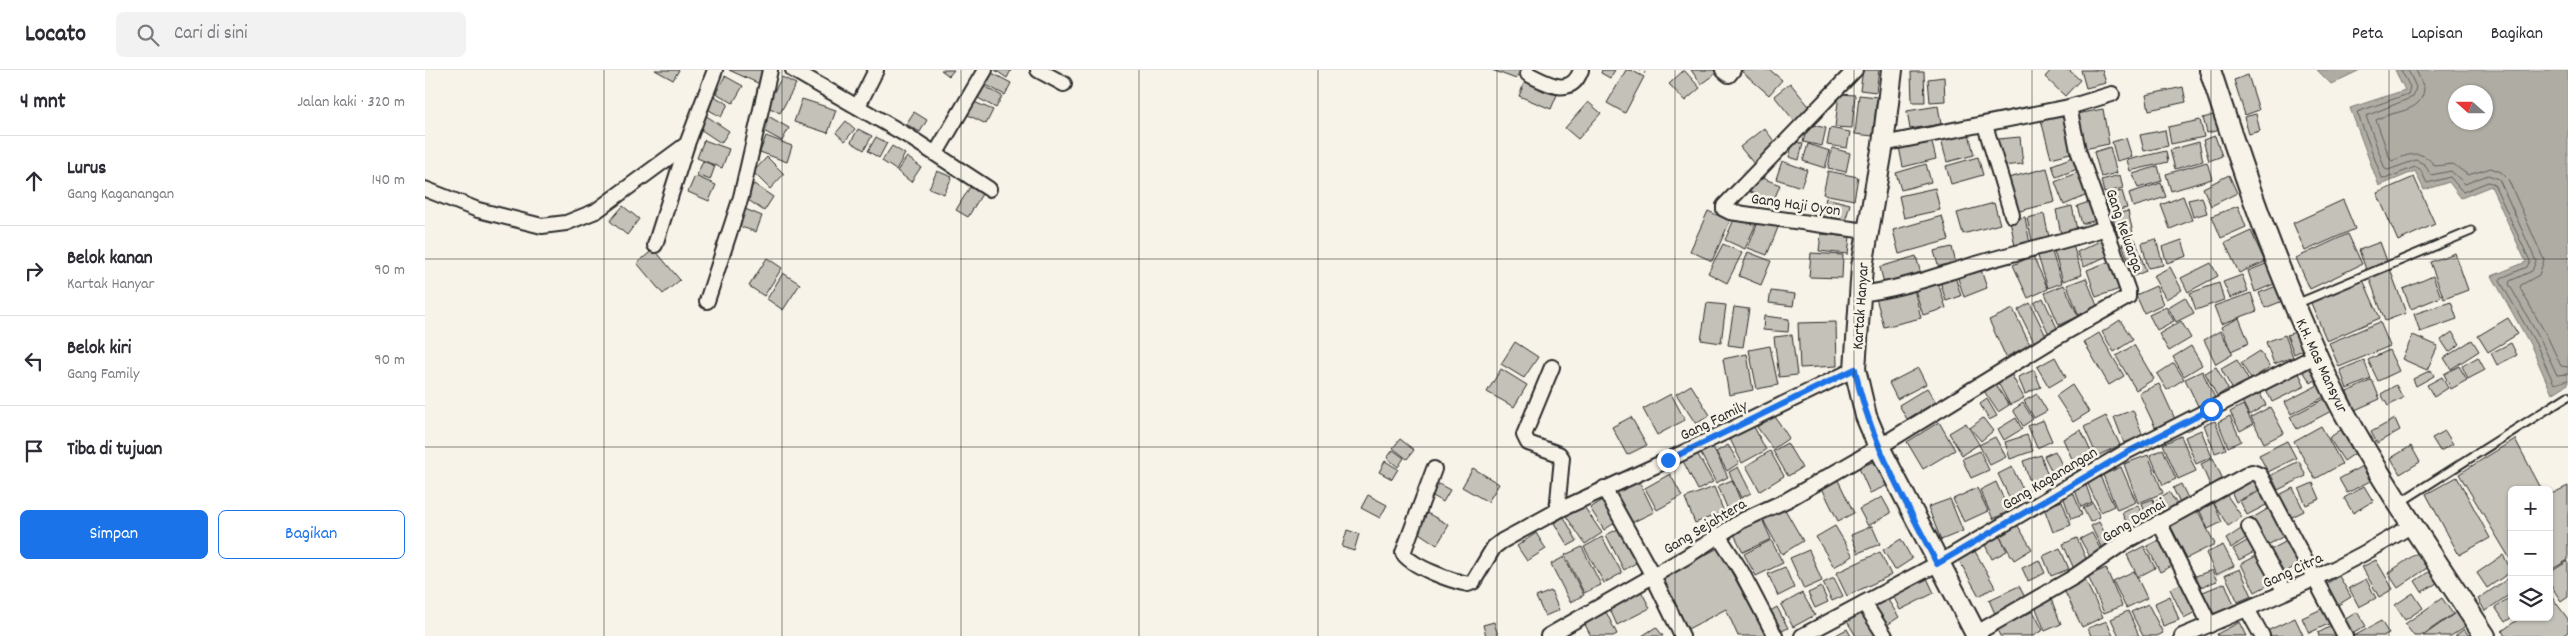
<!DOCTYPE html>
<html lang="id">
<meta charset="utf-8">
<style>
body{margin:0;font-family:Dekko,sans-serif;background:#f2f2f3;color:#2b2b33}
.controls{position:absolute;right:15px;bottom:15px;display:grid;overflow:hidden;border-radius:8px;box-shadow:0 1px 4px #0004}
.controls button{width:45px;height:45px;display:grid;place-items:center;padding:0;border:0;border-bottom:1px solid #e1e1e2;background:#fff;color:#2b2b33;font:25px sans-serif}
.compass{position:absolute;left:2023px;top:15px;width:45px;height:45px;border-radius:50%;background:#fff;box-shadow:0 1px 4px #0004;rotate:291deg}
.stop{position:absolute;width:15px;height:15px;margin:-11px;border:4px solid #1a73e8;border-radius:50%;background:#fff}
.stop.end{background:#1a73e8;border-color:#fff;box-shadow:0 1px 5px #0008}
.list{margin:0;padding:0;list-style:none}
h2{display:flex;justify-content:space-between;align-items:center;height:65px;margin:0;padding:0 20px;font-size:21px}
h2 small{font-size:16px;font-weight:400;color:#7c7c81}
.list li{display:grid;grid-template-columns:32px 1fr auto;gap:15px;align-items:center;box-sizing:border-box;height:90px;padding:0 20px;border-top:1px solid #e1e1e2}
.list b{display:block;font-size:19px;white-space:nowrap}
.list p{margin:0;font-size:16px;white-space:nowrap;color:#7c7c81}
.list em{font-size:16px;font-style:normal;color:#7c7c81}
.actions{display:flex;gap:10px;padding:15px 20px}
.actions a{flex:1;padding:11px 0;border:1px solid #1a73e8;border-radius:8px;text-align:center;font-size:18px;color:#1a73e8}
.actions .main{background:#1a73e8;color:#fff}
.icon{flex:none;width:28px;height:28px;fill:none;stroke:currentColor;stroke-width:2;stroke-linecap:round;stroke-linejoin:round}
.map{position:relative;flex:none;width:2143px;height:566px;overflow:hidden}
header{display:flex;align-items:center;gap:30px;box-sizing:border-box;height:70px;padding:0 25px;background:#fff;border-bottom:1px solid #e1e1e2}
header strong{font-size:24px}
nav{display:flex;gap:28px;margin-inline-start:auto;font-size:18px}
.search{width:350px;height:45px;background:#f2f2f3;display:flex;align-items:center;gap:12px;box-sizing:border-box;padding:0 18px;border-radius:8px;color:#7c7c81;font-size:19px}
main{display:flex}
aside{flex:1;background:#fff}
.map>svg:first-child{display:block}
.water{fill:#afaca4;stroke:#7a7874;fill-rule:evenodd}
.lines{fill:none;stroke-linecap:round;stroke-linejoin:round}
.shore{stroke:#605f5b;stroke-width:1}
.building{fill:#c4c1b9;stroke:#2b2b2b}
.lane-casing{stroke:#2b2b2b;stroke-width:11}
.street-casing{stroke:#2b2b2b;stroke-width:18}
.secondary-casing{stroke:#2b2b2b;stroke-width:24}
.path{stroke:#2b2b2b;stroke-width:2.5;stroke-dasharray:1 4;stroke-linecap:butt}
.lane{stroke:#f7f3e8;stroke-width:7}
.street{stroke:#f7f3e8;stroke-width:14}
.secondary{stroke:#f7f3e8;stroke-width:20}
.route{stroke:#1a73e8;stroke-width:6}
.grid{fill:none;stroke:#2b2b2b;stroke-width:1;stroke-opacity:0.55}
.labels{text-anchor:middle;stroke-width:5;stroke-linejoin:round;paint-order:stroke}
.street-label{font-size:16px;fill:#2b2b2b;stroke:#f7f3e8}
</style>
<header>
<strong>Locato</strong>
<div class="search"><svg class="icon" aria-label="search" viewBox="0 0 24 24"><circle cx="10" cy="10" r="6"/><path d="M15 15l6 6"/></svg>Cari di sini</div>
<nav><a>Peta</a><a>Lapisan</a><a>Bagikan</a></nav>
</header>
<main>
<aside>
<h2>4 mnt<small>Jalan kaki · 320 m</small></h2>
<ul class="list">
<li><svg class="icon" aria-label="ahead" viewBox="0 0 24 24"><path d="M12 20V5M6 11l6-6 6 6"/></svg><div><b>Lurus</b><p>Gang Kaganangan</p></div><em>140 m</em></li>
<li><svg class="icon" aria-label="right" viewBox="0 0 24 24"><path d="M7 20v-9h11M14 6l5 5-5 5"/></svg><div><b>Belok kanan</b><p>Kartak Hanyar</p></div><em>90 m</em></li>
<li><svg class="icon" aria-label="left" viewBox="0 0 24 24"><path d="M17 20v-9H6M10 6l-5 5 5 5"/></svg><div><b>Belok kiri</b><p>Gang Family</p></div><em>90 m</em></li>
<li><svg class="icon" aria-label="arrive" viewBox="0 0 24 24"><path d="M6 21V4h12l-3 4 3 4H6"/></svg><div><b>Tiba di tujuan</b></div></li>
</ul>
<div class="actions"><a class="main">Simpan</a><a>Bagikan</a></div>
</aside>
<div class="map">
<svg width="2143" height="566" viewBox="0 0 2143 566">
<rect width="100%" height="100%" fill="#f7f3e8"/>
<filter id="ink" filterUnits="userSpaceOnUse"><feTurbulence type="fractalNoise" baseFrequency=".02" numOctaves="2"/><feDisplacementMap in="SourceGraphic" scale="10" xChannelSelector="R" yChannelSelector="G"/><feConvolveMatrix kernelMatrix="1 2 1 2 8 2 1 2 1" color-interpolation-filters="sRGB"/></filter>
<g filter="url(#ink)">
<g class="water">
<polygon points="1892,0 1935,0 1906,14"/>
<path d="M 1970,0 L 2143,0 L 2143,314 L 2127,324 L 2106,276 L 2067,206 L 2101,192 L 2066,116 L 2036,128 L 2024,112 L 1999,120 L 1990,101 L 1954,116 L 1925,38 L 1980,20 ZM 2030,22 L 2060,22 L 2060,52 L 2030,52 Z"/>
</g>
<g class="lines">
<g class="shore">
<polyline points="1976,0 1985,17 1983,24 1932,42 1957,108 1960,109 1990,97 1995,99 2002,113 2025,107 2038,122 2063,112 2069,114 2105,191 2102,197 2076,208 2075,211 2111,274 2129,314 2143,310"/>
<polyline points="1983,0 1991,17 1988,27 1941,46 1960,99 1963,100 1991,90 1999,94 2006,105 2026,101 2040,114 2063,105 2074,109 2111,191 2107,201 2085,211 2084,214 2116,271 2132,305 2143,304"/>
<path d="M 1991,0 L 1999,18 C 1998,44 1967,40 1951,50 L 1965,89 L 1967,91 C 1986,83 1997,79 2010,96 L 2028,94 L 2043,105 L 2066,98 L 2076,102 L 2083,109 L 2119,190 L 2114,205 L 2096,215 L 2095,218 L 2123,268 L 2136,296 L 2143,297"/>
</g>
</g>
<g class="building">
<polygon points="230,0 254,0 248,10"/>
<polygon points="304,0 344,0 337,15"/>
<polygon points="516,0 529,0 524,6"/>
<polygon points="570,0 586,0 582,8"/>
<polygon points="1067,0 1095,0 1091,9"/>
<polygon points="1177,0 1190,0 1185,8 1176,3"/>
<polygon points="1201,0 1206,0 1219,7 1200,43 1182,33"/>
<polygon points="1259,0 1275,18 1260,31 1244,14"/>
<polygon points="1266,0 1289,0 1291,3 1276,14"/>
<polygon points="1315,0 1345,0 1357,10 1344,25"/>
<polygon points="1438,0 1454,0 1451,22 1435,20"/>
<polygon points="1626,0 1644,0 1655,10 1640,26 1620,7"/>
<polygon points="1656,0 1677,0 1681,13 1661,18"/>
<polygon points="1486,2 1499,2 1500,32 1487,32"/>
<polygon points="567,3 586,13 580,25 561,15"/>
<polygon points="1823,5 1834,40 1820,45 1809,10"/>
<polygon points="300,6 318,16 308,33 291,23"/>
<polygon points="1102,6 1134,20 1126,39 1094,26"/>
<polygon points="357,7 371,14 355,43 341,36"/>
<polygon points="1519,7 1520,31 1505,32 1503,9"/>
<polygon points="1365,13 1387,40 1371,53 1349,26"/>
<polygon points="559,16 577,26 571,38 553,28"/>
<polygon points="1758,17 1761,32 1724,40 1721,25"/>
<polygon points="285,24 303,34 296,47 279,37"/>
<polygon points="1414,24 1430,25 1427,58 1410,57"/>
<polygon points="1434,25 1452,27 1448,66 1430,64"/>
<polygon points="377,29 411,40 403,63 369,52"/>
<polygon points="549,32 568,40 561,54 543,45"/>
<polygon points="1163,32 1176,43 1153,69 1140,58"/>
<polygon points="1513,36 1516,54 1485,59 1482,41"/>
<polygon points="1678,39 1684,74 1659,79 1652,44"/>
<polygon points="489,42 502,50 495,62 481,54"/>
<polygon points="1638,43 1649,82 1626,88 1616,50"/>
<polygon points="1792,44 1796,60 1782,63 1778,48"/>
<polygon points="1831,44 1835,61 1824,64 1819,47"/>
<polygon points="280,45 304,61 296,73 272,57"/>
<polygon points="343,46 364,58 357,71 335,59"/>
<polygon points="1775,50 1779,67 1746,74 1743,57"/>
<polygon points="421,51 430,59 420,71 411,63"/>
<polygon points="1383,54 1401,58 1397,76 1378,72"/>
<polygon points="1339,58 1353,76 1330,95 1315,77"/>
<polygon points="1405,58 1425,62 1422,78 1402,75"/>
<polygon points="433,59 447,66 439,80 426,72"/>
<polygon points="1740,60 1743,76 1719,81 1715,65"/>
<polygon points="1544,63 1549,85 1522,92 1516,70"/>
<polygon points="341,66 367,76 362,92 335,82"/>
<polygon points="1790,66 1797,86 1784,91 1778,70"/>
<polygon points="451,67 462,73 454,88 443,81"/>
<polygon points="1595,67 1598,94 1576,96 1573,69"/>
<polygon points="1701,68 1707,87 1692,91 1687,72"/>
<polygon points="1506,69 1511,89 1478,97 1474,77"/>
<polygon points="279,70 304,79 297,98 272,88"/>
<polygon points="1368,71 1378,74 1374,90 1364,87"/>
<polygon points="1774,72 1778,91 1750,99 1745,80"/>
<polygon points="1383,74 1405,81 1400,98 1378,91"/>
<polygon points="467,76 480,84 471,100 457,91"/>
<polygon points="1685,77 1692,103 1676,107 1669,82"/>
<polygon points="1407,78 1425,83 1421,102 1403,98"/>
<polygon points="1741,81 1743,92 1705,101 1702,90"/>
<polygon points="1653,85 1658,97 1631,107 1627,95"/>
<polygon points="342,87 359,104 345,119 328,102"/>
<polygon points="482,87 496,97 486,112 472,101"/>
<polygon points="1553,87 1558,105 1526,114 1521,96"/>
<polygon points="278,91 290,96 285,110 272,105"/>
<polygon points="1357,91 1382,100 1376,117 1351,109"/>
<polygon points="1782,92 1787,109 1746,121 1741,104"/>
<polygon points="1501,94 1506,112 1476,120 1471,103"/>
<polygon points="1733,96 1737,111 1713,118 1708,104"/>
<polygon points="1622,98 1630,132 1591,142 1583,108"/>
<polygon points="1658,100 1667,123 1639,135 1630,112"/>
<polygon points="512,101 527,107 519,124 504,118"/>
<polygon points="1403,101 1433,107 1429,130 1398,124"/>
<polygon points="1695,105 1698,118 1679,123 1676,110"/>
<polygon points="1804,105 1812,123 1786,136 1778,118"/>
<polygon points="270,106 291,115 284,131 263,122"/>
<polygon points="1332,106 1355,115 1348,132 1325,122"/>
<polygon points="1989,107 2010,154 1973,171 1952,123"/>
<polygon points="1736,113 1741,127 1708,137 1704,123"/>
<polygon points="329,114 348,127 339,141 319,127"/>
<polygon points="545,117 557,124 543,147 531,140"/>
<polygon points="1510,118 1515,140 1479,148 1474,126"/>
<polygon points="1697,121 1702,138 1684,142 1680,125"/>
<polygon points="1758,126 1767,150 1745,159 1736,135"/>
<polygon points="1777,127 1782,143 1768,147 1763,130"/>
<polygon points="1401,128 1425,134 1420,152 1396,146"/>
<polygon points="1670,130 1675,149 1657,154 1652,136"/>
<polygon points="1918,130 1930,159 1880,181 1868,153"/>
<polygon points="1569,133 1575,154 1538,164 1532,143"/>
<polygon points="198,136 214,149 202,165 185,151"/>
<polygon points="1647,136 1652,160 1636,164 1631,140"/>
<polygon points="1813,136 1821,157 1796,168 1787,146"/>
<polygon points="320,139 337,146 331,162 313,156"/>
<polygon points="1283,141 1305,151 1287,191 1265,181"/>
<polygon points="1703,141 1708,163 1693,167 1687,145"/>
<polygon points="1619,144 1625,172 1608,175 1602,148"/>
<polygon points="1311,145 1331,154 1320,179 1300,170"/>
<polygon points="1517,146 1524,170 1474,184 1468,160"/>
<polygon points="1335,147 1354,155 1342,185 1323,178"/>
<polygon points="1600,147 1605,174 1590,176 1585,150"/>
<polygon points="1826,161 1840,192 1814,203 1800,173"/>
<polygon points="1396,164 1425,167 1423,184 1394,181"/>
<polygon points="1923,164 1937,194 1885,219 1871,188"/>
<polygon points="1710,169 1721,201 1709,206 1697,174"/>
<polygon points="1731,169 1738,195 1723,198 1717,173"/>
<polygon points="1677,170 1684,185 1659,197 1652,182"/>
<polygon points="1757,170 1762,186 1742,193 1737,177"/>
<polygon points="1955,172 1981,243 1960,251 1934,180"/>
<polygon points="1298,174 1317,183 1302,213 1283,203"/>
<polygon points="1648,175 1657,205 1638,211 1629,181"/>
<polygon points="1527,177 1531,194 1514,199 1509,181"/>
<polygon points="229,179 255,210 238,224 212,193"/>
<polygon points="1626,179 1637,213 1623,218 1612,183"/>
<polygon points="1323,182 1346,191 1336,215 1314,206"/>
<polygon points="1386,183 1418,185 1417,208 1384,207"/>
<polygon points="2030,183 2043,220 2019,229 2005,192"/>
<polygon points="1491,186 1496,204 1459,214 1455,197"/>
<polygon points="1608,186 1623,219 1603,228 1588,195"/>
<polygon points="342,188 357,198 339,226 324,216"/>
<polygon points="1688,190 1698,218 1671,227 1662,200"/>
<polygon points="1846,192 1854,212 1830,222 1823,201"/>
<polygon points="1786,193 1793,206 1763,222 1756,208"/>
<polygon points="1554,194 1562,218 1539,227 1531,202"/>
<polygon points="1745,197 1757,220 1741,229 1728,206"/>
<polygon points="358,203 375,214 358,240 342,229"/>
<polygon points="1529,203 1536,226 1521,231 1514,208"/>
<polygon points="1935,203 1955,248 1902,271 1883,226"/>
<polygon points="1817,205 1823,221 1805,228 1798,212"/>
<polygon points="2008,206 2016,227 1986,239 1978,219"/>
<polygon points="1661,208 1673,238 1654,246 1642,215"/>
<polygon points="1513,213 1521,238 1498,245 1490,220"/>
<polygon points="1794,213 1799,230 1771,240 1765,223"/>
<polygon points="1639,215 1653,246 1634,255 1620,223"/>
<polygon points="1854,215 1860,230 1840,238 1834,223"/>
<polygon points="1731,216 1738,234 1719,243 1711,225"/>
<polygon points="1489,219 1496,248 1459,257 1451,228"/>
<polygon points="1346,221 1370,224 1368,236 1344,233"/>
<polygon points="1826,223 1832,241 1796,254 1789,236"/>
<polygon points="1760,227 1769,243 1751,252 1743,237"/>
<polygon points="1618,228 1633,260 1624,264 1609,233"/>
<polygon points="2026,232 2032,249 1995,262 1989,244"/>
<polygon points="1282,233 1301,235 1296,273 1276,270"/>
<polygon points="1605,233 1621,266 1609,272 1593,240"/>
<polygon points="1309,237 1324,239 1318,277 1303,275"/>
<polygon points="1741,237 1749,251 1732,260 1724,245"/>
<polygon points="1588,239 1605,275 1581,287 1564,250"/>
<polygon points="1339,246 1364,249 1363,262 1338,260"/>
<polygon points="1814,248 1824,273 1806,281 1796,257"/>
<polygon points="2083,248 2093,264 2063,282 2053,266"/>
<polygon points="1695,250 1708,270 1689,282 1677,262"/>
<polygon points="1756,251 1766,268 1744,281 1734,264"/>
<polygon points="1411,252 1412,296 1375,298 1373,253"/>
<polygon points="1955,252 1965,276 1914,297 1904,273"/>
<polygon points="1875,260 1882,278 1869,284 1862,265"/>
<polygon points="1795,261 1808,284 1791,294 1779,270"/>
<polygon points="2027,262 2035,274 2024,282 2016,270"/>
<polygon points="1674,263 1699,306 1684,315 1659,272"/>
<polygon points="1367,265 1372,305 1354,307 1349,267"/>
<polygon points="1860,265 1868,287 1849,294 1841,272"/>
<polygon points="1988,265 2013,276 2002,300 1977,289"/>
<polygon points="2047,270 2054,281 2026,299 2019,288"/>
<polygon points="1090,272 1113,287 1099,308 1076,294"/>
<polygon points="2086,273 2092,285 2072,295 2066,283"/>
<polygon points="1709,275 1729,309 1711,320 1691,286"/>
<polygon points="1345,276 1353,315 1332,319 1324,280"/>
<polygon points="1766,276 1777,295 1759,306 1748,287"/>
<polygon points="1964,280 1974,301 1953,311 1943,290"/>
<polygon points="1835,281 1845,297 1826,309 1816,293"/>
<polygon points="1322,284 1328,320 1304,325 1298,289"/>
<polygon points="1630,287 1641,307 1624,317 1612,297"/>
<polygon points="2053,287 2060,300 2043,309 2037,296"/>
<polygon points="1890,289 1900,304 1886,313 1876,298"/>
<polygon points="1812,290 1824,311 1808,320 1796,299"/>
<polygon points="1939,290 1946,309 1922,319 1915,300"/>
<polygon points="1749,293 1759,309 1742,320 1732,304"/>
<polygon points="2034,296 2042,310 2026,319 2019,304"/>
<polygon points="1791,297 1803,319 1792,326 1780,303"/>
<polygon points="1493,298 1501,314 1472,329 1464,313"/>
<polygon points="1076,299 1102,315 1089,337 1062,322"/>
<polygon points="1609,300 1616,317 1600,324 1593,307"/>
<polygon points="2006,300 2009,306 1991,316 1988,309"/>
<polygon points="1777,301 1790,328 1773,336 1760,309"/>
<polygon points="1873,301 1880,316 1847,332 1840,317"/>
<polygon points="1585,302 1599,328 1585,335 1571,309"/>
<polygon points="2017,307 2023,318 2009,327 2002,315"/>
<polygon points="1947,310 1955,329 1930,340 1922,322"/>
<polygon points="1897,313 1903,325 1866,344 1860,332"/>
<polygon points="1570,314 1584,335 1573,342 1559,321"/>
<polygon points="1734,314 1750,349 1731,359 1714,323"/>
<polygon points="1266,315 1285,345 1271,354 1251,324"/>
<polygon points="1647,315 1664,342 1648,352 1631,326"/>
<polygon points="1971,315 1978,328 1963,336 1956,324"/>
<polygon points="1502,318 1511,332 1482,349 1474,335"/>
<polygon points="1834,322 1841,335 1824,345 1817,331"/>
<polygon points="1246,324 1260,350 1232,365 1218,339"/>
<polygon points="1612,324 1622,341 1609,348 1599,331"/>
<polygon points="1903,327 1910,339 1872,359 1865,347"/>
<polygon points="1562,329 1572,346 1564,350 1555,334"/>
<polygon points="1598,333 1608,349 1598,356 1588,340"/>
<polygon points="1818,335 1828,354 1815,361 1805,342"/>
<polygon points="1845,337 1859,363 1839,373 1826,347"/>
<polygon points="1708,340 1718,366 1699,373 1689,347"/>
<polygon points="1349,345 1364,368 1348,379 1332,357"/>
<polygon points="1681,346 1695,375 1672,386 1659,357"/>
<polygon points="1805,346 1816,371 1803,377 1793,352"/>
<polygon points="1206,347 1222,375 1202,385 1187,357"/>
<polygon points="1558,348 1568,361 1556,371 1545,358"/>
<polygon points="1591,348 1597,359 1579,370 1573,359"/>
<polygon points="1970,349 1975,360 1952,373 1946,362"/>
<polygon points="1618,350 1627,371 1612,378 1603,356"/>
<polygon points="1790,351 1801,379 1790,383 1779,355"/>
<polygon points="1514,352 1530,380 1498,399 1482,372"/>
<polygon points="1327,353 1341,380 1317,393 1303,365"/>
<polygon points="1541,353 1554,374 1537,385 1524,363"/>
<polygon points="1896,356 1917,394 1890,409 1869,371"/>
<polygon points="1917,359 1932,382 1919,391 1904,368"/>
<polygon points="1656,360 1671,393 1653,402 1638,369"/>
<polygon points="1776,360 1787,387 1771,394 1760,367"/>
<polygon points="2020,361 2028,374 2015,381 2007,368"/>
<polygon points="1602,365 1608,381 1585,389 1580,372"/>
<polygon points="1756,366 1771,401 1753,409 1738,374"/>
<polygon points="1570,367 1581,387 1565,395 1554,375"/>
<polygon points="975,369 989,380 982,389 968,378"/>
<polygon points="2090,369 2117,420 2087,420 2087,492 2034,404"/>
<polygon points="1862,371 1871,388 1843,402 1834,385"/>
<polygon points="1362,373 1377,398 1363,406 1348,381"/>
<polygon points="1287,375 1303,407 1291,413 1275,382"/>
<polygon points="1303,375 1314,393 1302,401 1291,382"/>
<polygon points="1986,376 1995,392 1975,404 1966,388"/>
<polygon points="1738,379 1751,409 1738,415 1725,385"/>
<polygon points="968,380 979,388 973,397 962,388"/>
<polygon points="1345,381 1359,406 1335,421 1321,396"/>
<polygon points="1555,381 1564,400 1546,408 1537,389"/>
<polygon points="1630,381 1638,397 1627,402 1619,386"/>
<polygon points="1272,383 1288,412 1273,420 1258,391"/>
<polygon points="1616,385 1624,409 1606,415 1598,391"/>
<polygon points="1723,385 1738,423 1713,433 1699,394"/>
<polygon points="1788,388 1800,414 1787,420 1776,394"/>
<polygon points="1452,390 1463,415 1445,423 1434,398"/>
<polygon points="960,391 973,399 967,409 954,402"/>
<polygon points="1874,391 1881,406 1853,420 1846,405"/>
<polygon points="1937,396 1945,411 1922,423 1914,409"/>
<polygon points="1313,397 1326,423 1316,428 1304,402"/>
<polygon points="1587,397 1602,428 1588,435 1573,404"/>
<polygon points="1696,397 1711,432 1692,440 1678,405"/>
<polygon points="1048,398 1074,414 1063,432 1037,417"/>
<polygon points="1245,404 1257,426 1232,440 1220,418"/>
<polygon points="1411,406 1429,443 1413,451 1395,414"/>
<polygon points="1675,406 1689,436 1676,442 1662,412"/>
<polygon points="1832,406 1838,418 1811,432 1805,419"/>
<polygon points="2032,407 2065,468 2034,485 2001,424"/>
<polygon points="1307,410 1317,434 1303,440 1293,416"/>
<polygon points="1214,411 1229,442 1204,454 1189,423"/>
<polygon points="1010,412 1025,420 1018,432 1003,423"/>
<polygon points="1571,412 1584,441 1568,449 1555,420"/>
<polygon points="1888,413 1895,429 1881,435 1874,419"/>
<polygon points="1756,414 1765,432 1756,436 1748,418"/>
<polygon points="1661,415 1667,432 1656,437 1650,420"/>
<polygon points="1939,416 1948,431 1928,443 1919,428"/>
<polygon points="2143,416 2143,490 2124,501 2124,425"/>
<polygon points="1289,417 1299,442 1270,453 1260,428"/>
<polygon points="1552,418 1563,441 1539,452 1528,429"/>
<polygon points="1868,418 1879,441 1861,450 1850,427"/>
<polygon points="1839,419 1845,433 1822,445 1815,431"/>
<polygon points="1648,422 1657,445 1646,449 1638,426"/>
<polygon points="1744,422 1755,439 1741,448 1731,430"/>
<polygon points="1801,424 1817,447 1803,456 1788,432"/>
<polygon points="943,425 962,435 955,448 936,438"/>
<polygon points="1457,427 1466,443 1443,456 1434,439"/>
<polygon points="1525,429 1538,461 1516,470 1503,437"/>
<polygon points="1728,429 1734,448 1723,452 1717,433"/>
<polygon points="1178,430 1191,452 1179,460 1165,438"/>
<polygon points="1637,431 1646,455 1628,462 1619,438"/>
<polygon points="1788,432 1797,452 1783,459 1774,439"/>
<polygon points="1668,433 1675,447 1665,452 1658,438"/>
<polygon points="1158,435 1177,463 1160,474 1141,446"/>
<polygon points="1713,435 1721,452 1705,460 1697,443"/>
<polygon points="1358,436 1378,471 1357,484 1337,448"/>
<polygon points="1846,437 1861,465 1839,477 1824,450"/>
<polygon points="1773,441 1790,474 1762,488 1745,455"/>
<polygon points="1002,443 1024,455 1012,475 991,461"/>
<polygon points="1139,447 1152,471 1143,476 1129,453"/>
<polygon points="1337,449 1346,469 1318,482 1308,462"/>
<polygon points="1590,451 1607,479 1589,490 1572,462"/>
<polygon points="1674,452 1688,479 1679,483 1666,456"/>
<polygon points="1822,455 1827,464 1806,478 1801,469"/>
<polygon points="1199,456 1216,490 1199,500 1181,465"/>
<polygon points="1410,456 1428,486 1409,497 1391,467"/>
<polygon points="1447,456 1455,474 1433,483 1426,465"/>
<polygon points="922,460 934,464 929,481 917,477"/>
<polygon points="1572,461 1582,481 1567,489 1557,469"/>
<polygon points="1111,463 1121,479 1102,491 1092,476"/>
<polygon points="1667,463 1679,486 1668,492 1655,469"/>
<polygon points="1177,467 1197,503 1179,513 1159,477"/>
<polygon points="1740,467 1753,493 1735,502 1722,476"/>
<polygon points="1652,468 1663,493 1649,499 1638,474"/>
<polygon points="1827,468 1833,480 1814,490 1808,479"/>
<polygon points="1476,469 1487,489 1470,500 1458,480"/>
<polygon points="1866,469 1878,492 1855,505 1843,481"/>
<polygon points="1346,470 1358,493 1331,506 1319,484"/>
<polygon points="1798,475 1809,496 1791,505 1781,483"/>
<polygon points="1547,476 1570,517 1554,526 1531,485"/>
<polygon points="1719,476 1730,498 1713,507 1702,485"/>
<polygon points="1157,477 1176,515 1159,523 1140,485"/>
<polygon points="1293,478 1342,566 1313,566 1301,539 1261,560 1234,510"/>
<polygon points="1635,478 1644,499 1626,506 1618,486"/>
<polygon points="1384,480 1397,511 1379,519 1365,488"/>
<polygon points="1995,481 2005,496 1973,518 1963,503"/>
<polygon points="1455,482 1466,505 1422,526 1411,503"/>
<polygon points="1835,484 1849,512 1830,522 1816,494"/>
<polygon points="2078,485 2087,501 2062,518 2052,503"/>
<polygon points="1139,487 1159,525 1145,532 1126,494"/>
<polygon points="1614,490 1620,503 1603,511 1597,498"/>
<polygon points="1951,490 1968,519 1954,527 1937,497"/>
<polygon points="2143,491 2143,526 2136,531 2124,513 2124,503"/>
<polygon points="1360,497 1369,518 1353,526 1343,504"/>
<polygon points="1681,498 1697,536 1679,543 1663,506"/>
<polygon points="1815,499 1827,526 1813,532 1800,505"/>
<polygon points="1787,500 1792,511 1773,518 1768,507"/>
<polygon points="1709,501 1722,528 1701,538 1688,511"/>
<polygon points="2005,501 2012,513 1997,522 1990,511"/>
<polygon points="1501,506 1509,523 1475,540 1467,523"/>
<polygon points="1914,506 1926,527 1913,535 1901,514"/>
<polygon points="2087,506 2087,523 2060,541 2053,529"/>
<polygon points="1409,508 1418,526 1407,531 1398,513"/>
<polygon points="1659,508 1678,547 1657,557 1638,518"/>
<polygon points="1941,509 1951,528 1934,537 1924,518"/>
<polygon points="1762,511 1776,539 1759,548 1745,519"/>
<polygon points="1800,513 1810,537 1784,549 1773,524"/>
<polygon points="1594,516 1602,531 1571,546 1564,530"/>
<polygon points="1396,517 1403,532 1390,538 1383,523"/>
<polygon points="1215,519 1225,538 1192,555 1183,535"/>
<polygon points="1126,521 1134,540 1120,546 1111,527"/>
<polygon points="1377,523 1390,545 1368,557 1356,535"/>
<polygon points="1988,523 1998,538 1980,550 1970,535"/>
<polygon points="1745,526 1754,550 1738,556 1730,533"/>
<polygon points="2087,526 2087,547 2080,552 2070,537"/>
<polygon points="2126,526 2143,549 2143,562 2137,566 2080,566 2077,561 2096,547 2124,547 2124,527"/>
<polygon points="1461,527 1474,547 1462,555 1448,536"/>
<polygon points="2017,528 2028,544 1996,566 1989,566 1980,554"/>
<polygon points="1626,529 1636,554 1620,561 1610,536"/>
<polygon points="1445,534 1454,566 1431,566 1420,548"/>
<polygon points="1723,534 1738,563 1732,566 1718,566 1706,542"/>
<polygon points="1352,537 1363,558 1353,563 1342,543"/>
<polygon points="1901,537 1908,552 1884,563 1877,548"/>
<polygon points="1180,540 1192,564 1188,566 1166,566 1158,551"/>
<polygon points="1608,541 1618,560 1608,566 1575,566 1572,559"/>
<polygon points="1703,541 1714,566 1694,566 1686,549"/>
<polygon points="2033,541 2042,555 2026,566 1998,566"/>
<polygon points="1932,542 1941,556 1927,564 1919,550"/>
<polygon points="1870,548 1878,565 1844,566 1842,561"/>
<polygon points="1682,551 1688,566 1666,566 1663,558"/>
<polygon points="1956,551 1964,564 1960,566 1929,566"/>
<polygon points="1069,552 1073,566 1061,566 1058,555"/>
<polygon points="1815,552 1822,566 1793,566 1792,564"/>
<polygon points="1910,554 1916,566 1894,566 1893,563"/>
<polygon points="1231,557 1238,566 1217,566"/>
<polygon points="1422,559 1426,566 1412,566 1411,565"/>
<polygon points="2039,559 2044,566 2030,566"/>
</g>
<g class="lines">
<g class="lane-casing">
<g id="lane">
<polyline points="1871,234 2046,161"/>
<polyline points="1974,433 2143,326"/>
</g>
</g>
<g class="street-casing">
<g id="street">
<polyline points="368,0 483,66 564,119"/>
<polyline points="613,0 639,14"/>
<polyline points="1298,0 1304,5 1308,0"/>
<polyline points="1430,0 1299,136 1299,139 1305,142 1441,161"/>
<path d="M 1103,4 C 1123,14 1146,28 1156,0"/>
<polyline points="433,36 451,0"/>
<polyline points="1644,37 1687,24"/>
<polyline points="1560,55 1587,145"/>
<polyline points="511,83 560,0"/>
<polyline points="0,119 53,140 117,156 141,153 171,141 262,74 290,0"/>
<polyline points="230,175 262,74"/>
<path d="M 1434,224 C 1471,220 1505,208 1541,197 C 1587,183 1634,173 1681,158"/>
<polyline points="282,231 316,127 345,0"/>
<polyline points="1127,297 1099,365 1103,373 1134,384 1137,388 1132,441"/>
<path d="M 1009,399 L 978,483 C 987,497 1027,511 1043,514 L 1048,512 L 1069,477 L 1077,471 L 1132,441 L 1243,390 L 1430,299"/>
<polyline points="1179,418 1228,506 1257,566"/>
<polyline points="1734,452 1785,555"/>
<polyline points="1824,457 1860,522"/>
<polyline points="1293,465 1316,501 1350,566"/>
<polyline points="1439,533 1460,566"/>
<polyline points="1822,539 1837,566"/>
<polyline points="1550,564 1649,507 1698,473 1827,402 1835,405 1920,566"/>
<polyline points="1123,566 1261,487 1316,451 1362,430 1454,377 1629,269 1703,227 1703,221 1653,80 1644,37 1458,74"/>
<polyline points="1377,566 1512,494 1699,383 1892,285"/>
<path d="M 1757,566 C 1836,533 1915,501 1987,455"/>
</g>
</g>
<g class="secondary-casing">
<g id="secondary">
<polyline points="1467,0 1458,74 1437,197 1430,299 1441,346 1454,377 1552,566"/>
<path d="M 1785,0 C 1813,86 1841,170 1877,252 C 1890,282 1903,313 1919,342 C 1961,419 2012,492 2060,566"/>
</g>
</g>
<polyline class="path" points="1215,0 1220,3"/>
<use href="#lane" class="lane"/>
<use href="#street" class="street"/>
<use href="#secondary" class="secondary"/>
</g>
</g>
<g class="lines" filter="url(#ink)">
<path class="route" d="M 1243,390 L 1430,299 C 1443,369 1481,431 1512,494 L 1699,384 L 1786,339"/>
</g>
<path class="grid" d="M 179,0 L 179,566M 357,0 L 357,566M 536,0 L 536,566M 714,0 L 714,566M 893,0 L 893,566M 1072,0 L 1072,566M 1250,0 L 1250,566M 1429,0 L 1429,566M 1607,0 L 1607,566M 1786,0 L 1786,566M 1964,0 L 1964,566M 0,189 L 2143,189M 0,377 L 2143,377"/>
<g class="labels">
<g class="street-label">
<text transform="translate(1371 133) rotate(8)" y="6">Gang Haji Oyon</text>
<text transform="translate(1701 160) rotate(71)" y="6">Gang Keluarga</text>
<text transform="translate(1434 236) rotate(-86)" y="6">Kartak Hanyar</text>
<text transform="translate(1898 295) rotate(65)" y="6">K.H. Mas Mansyur</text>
<text transform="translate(1288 349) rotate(-26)" y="6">Gang Family</text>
<text transform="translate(1624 407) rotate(-31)" y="6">Gang Kaganangan</text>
<text transform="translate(1708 449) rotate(-31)" y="6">Gang Damai</text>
<text transform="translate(1279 455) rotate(-31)" y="6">Gang Sejahtera</text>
<text transform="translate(1867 499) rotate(-25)" y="6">Gang Citra</text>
</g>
</g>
</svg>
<div class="controls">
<button>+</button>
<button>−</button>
<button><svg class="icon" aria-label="layers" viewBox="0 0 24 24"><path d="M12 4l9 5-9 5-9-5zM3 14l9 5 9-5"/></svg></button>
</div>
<svg class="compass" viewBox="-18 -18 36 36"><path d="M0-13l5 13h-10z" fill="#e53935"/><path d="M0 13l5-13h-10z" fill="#7c7c81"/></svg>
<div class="stop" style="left:1786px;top:339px"></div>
<div class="stop end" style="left:1243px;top:390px"></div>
</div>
</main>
